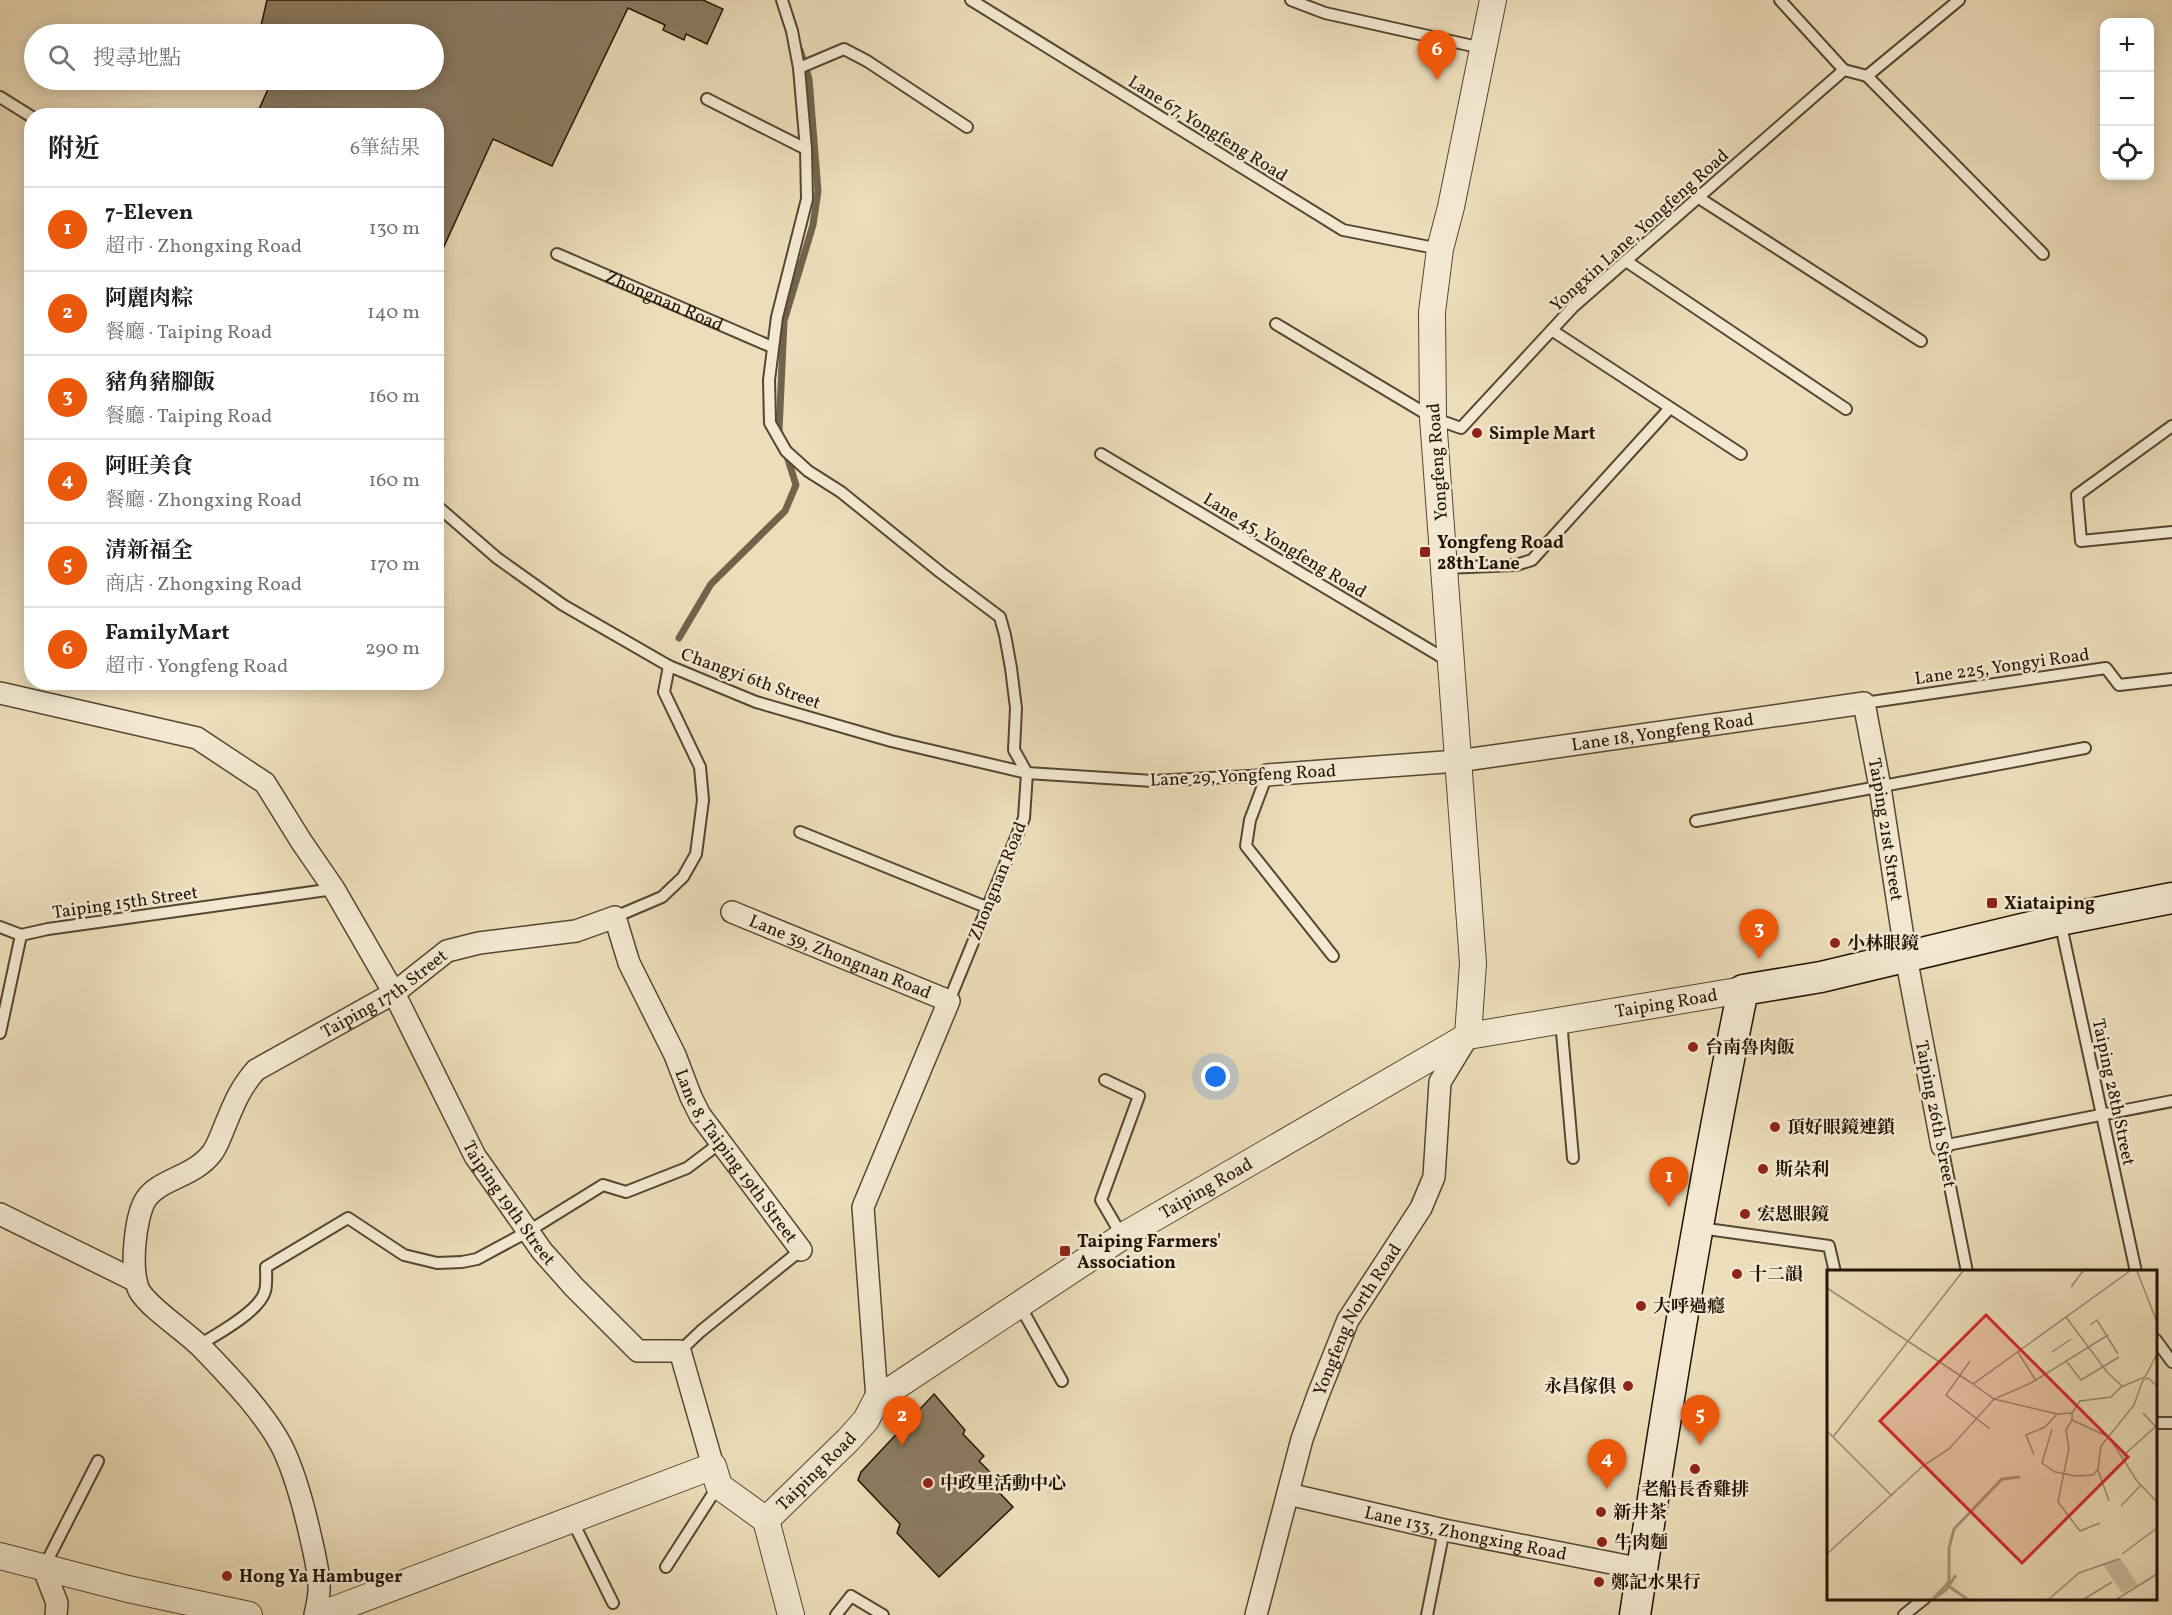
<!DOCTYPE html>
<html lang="zh-TW">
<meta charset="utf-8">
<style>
body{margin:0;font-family:Vollkorn,"Noto Serif TC",serif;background:#f6f6f6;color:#202124}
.controls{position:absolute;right:18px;top:18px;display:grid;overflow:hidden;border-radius:12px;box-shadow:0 3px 15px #0003}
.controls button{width:54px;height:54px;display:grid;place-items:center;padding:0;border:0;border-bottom:2px solid #e0e0e0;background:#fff;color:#202124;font:30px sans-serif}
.you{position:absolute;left:1216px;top:1077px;width:21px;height:21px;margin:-15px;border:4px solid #fff;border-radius:50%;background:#1a73e8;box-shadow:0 0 0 9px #1a73e833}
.badge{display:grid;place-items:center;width:39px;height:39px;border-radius:50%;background:#ea580c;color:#fff;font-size:20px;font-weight:700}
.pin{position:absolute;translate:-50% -50px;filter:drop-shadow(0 2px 3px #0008)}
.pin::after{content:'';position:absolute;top:32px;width:21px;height:18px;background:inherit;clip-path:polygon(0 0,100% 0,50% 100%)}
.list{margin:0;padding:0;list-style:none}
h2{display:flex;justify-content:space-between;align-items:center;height:78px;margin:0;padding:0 24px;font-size:26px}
h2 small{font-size:20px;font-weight:400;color:#757577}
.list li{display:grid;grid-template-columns:39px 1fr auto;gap:18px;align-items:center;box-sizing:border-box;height:84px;padding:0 24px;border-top:2px solid #e0e0e0}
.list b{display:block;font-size:22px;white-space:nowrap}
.list p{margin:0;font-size:20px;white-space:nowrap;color:#757577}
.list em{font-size:20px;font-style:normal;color:#757577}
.icon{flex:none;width:33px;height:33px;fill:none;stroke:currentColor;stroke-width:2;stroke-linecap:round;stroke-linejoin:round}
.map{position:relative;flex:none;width:2172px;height:1615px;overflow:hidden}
.search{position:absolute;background:#fff;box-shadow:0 3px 15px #0003;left:24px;top:24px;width:420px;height:66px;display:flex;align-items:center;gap:15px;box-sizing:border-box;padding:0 21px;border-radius:33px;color:#757577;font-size:22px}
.panel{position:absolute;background:#fff;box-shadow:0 3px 15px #0003;left:24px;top:108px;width:420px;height:582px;border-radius:24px}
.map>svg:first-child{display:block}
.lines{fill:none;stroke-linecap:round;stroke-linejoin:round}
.stream{stroke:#73634c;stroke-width:7}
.building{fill:#8c7c63;stroke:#231305;stroke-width:1.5}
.service-casing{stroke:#564632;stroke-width:14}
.minor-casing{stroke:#564632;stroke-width:24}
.tertiary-casing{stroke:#564632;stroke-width:28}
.secondary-casing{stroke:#231305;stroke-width:33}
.service{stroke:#f3e9d2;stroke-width:10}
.minor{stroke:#f3e9d2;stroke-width:21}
.tertiary{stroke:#f3e9d2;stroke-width:26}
.secondary{stroke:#f3e9d2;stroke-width:30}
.poi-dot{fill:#8f2418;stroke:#f3e9d2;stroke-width:2}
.labels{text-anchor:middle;stroke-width:5;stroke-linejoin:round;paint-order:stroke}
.street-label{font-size:18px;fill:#231305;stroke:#f3e9d2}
.poi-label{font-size:18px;font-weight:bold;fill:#231305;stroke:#f3e9d2;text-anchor:start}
.inset-river{fill:none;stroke:#a8987c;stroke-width:3}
.inset-road{fill:none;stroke:#9c8c72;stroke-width:1.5}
.view{fill:#d62828;fill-opacity:0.15;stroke:#d62828;stroke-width:3}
.inset-edge{fill:none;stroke:#231305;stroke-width:3}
</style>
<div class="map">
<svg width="2172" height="1615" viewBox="0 0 2172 1615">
<rect width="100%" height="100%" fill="#edddba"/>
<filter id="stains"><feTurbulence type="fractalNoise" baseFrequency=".00333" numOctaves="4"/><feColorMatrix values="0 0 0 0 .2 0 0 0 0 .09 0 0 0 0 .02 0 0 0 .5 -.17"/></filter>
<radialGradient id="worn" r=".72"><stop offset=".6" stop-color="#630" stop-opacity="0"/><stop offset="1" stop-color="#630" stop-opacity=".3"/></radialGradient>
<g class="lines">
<g class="stream">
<polyline points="781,437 779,431 784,321 813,225 818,191 809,79 800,50"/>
<polyline points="679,638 711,584 785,511 796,485 786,453"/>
</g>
</g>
<g class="building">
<polygon points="267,0 703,0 723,9 707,44 686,34 684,40 663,30 665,25 628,8 552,166 493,139 436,264 436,116 256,116 272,80 434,80 434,34 259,34"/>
<polygon points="934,1394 965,1430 963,1434 984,1456 979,1461 998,1480 993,1486 1013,1507 939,1577 897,1533 900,1524 858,1480 861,1472"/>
</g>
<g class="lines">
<g class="service-casing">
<g id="service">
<polyline points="782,0 792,31 799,68 806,149 807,199 777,317 769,380 770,423 786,451 808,471 841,492 940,572 1000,617 1005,635 1011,668 1016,708 1014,750 1027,773 1024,818 949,1001"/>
<polyline points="971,0 1343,230 1440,249"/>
<polyline points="1291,0 1325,13 1482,48"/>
<polyline points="1780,0 1844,70 1867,76 1959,0"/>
<polyline points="799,68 844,49 867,61 967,127"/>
<polyline points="1867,76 2043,254"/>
<polyline points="0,97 32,117"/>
<polyline points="707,99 806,149"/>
<polyline points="1699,198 1921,341"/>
<path id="s1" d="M 557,254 L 772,347"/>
<polyline points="1626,261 1846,409"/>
<polyline points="1276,324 1433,418 1461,428 1573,307 1844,70"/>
<polyline points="1553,331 1741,454"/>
<polyline points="2172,426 2077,495 2081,541 2172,532"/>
<polyline points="1101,454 1450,662"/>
<polyline points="436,505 497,558 563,605 669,666 756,702 891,741 1027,773 1153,781 1267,775 1250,820 1246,846 1333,956"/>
<polyline points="1445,568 1516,565 1532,560 1670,408"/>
<polyline points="1864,703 2106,668 2119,685 2172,679"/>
<polyline points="1696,821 2085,748"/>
<polyline points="800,832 986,907"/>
<polyline points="615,917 662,897 683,877 696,854 703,800 700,767 664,692 669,666"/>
<polyline points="2060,921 2136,1272"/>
<polyline points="0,927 21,935"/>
<polyline points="1561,1021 1573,1158"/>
<polyline points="0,1033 21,935 48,929 334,889"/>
<polyline points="1105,1080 1139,1096 1101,1200 1122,1236"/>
<polyline points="1700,1228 1829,1246 1835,1272"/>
<polyline points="1967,1272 1942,1146 2172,1101"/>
<polyline points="1019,1304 1062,1381"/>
<polyline points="2156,1340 2172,1362"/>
<path d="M 199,1345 C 216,1335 260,1311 265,1291 C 267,1284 266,1275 266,1267 L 348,1218 L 404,1255 L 437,1263 L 462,1262 L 477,1259 L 527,1232 L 603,1185 L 626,1192 L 687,1168 L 720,1143"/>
<polyline points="680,1351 701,1331 801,1250"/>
<polyline points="2156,1423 2172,1423"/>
<polyline points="572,1520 613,1603"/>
<polyline points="44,1567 98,1461"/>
<polyline points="666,1567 718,1486"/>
<polyline points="836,1615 851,1596 883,1615"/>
<polyline points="1427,1615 1444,1530"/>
<polyline points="1904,1615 1925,1598"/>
</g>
</g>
<g class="minor-casing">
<g id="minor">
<path id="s2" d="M 0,693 L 197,738 L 265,783 L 301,841 L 334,889 L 394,993 L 475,1156 L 542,1251 L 574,1287 L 638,1351 L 680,1351 L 713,1466"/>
<path id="s3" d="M 1267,775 L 1458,761 L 1864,703 L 1880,787 L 1906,957 L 1942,1146"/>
<path id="s4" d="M 732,912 L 949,1001 L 863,1207 L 877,1399"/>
<polyline points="0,1214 136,1281"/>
<path id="s5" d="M 1288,1494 L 1444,1530 L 1642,1569"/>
<polyline points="43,1567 57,1603 56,1615"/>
<path id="s6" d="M 315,1615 C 317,1605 320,1594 319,1584 C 318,1566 313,1548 309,1530 C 303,1504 296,1478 285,1453 C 269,1417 228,1375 201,1347 C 184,1330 152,1310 140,1292 C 129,1274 135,1216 146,1199 C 159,1179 194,1177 212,1153 C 216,1148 219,1140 222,1133 C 232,1109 238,1090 256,1070 L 394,993 L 447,951 L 479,943 L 576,931 L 615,917 L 629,963 L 675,1055 L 691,1097 L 700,1115 L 801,1250"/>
<path id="s7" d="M 1256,1615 L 1302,1439 L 1318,1395 L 1348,1320 L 1421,1208 L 1434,1177 L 1440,1082 L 1468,1036"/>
</g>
</g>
<g class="tertiary-casing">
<g id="tertiary">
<polyline points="1468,1036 1473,963 1433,418 1432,312 1440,249 1451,207 1493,0"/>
<path id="s8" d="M 766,1520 L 848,1440 L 866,1420 L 877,1399 L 1123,1236 L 1468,1036 L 1743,990"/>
<polyline points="766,1520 791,1615"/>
<polyline points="0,1556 128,1589 249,1615"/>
<polyline points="320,1615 713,1466 719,1486 766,1520"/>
</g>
</g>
<g class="secondary-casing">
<path id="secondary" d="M 1635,1615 C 1667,1406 1700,1197 1743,990 L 1821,977 L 2060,920 L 2172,898"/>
</g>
<use href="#service" class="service"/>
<use href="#minor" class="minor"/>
<use href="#tertiary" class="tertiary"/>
<use href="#secondary" class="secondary"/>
</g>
<g class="poi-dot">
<circle cx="1477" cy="433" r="6"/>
<rect x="1419" y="546" width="12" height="12" rx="3"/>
<rect x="1986" y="897" width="12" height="12" rx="3"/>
<circle cx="1835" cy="943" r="6"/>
<circle cx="1693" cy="1047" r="6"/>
<circle cx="1775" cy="1127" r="6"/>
<circle cx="1763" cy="1169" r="6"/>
<circle cx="1745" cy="1214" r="6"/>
<rect x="1059" y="1245" width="12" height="12" rx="3"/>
<circle cx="1737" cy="1274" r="6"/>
<circle cx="1641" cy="1306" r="6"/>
<circle cx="1628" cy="1386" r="6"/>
<circle cx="1695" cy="1469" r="6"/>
<circle cx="928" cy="1483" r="6"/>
<circle cx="1601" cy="1512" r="6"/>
<circle cx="1602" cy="1542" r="6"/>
<circle cx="227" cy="1576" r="6"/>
<circle cx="1599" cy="1582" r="6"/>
</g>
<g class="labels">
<g class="street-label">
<text transform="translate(1208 128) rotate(32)" y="6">Lane 67, Yongfeng Road</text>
<text transform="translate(1639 230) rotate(-42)" y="6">Yongxin Lane, Yongfeng Road</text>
<text dy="6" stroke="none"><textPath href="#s1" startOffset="117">Zhongnan Road</textPath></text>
<text transform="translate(1437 462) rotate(-94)" y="6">Yongfeng Road</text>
<text transform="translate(1285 545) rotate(31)" y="6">Lane 45, Yongfeng Road</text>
<text transform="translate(2002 666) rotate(-8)" y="6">Lane 225, Yongyi Road</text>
<text transform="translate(751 678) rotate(20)" y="6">Changyi 6th Street</text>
<text dy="6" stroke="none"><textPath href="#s3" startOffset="398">Lane 18, Yongfeng Road</textPath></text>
<text transform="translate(1243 775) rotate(-3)" y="6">Lane 29, Yongfeng Road</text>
<text dy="6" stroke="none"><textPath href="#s3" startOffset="730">Taiping 21st Street</textPath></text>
<text transform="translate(997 881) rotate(-68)" y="6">Zhongnan Road</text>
<text transform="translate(125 902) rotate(-8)" y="6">Taiping 15th Street</text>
<text dy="6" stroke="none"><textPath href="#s4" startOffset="117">Lane 39, Zhongnan Road</textPath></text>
<text dy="6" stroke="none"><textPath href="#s6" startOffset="806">Taiping 17th Street</textPath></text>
<text dy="6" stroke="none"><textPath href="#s8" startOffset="1060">Taiping Road</textPath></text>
<text transform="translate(2114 1092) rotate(78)" y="6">Taiping 28th Street</text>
<text transform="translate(1936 1114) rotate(79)" y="6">Taiping 26th Street</text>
<text dy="6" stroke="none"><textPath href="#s6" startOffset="1324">Lane 8, Taiping 19th Street</textPath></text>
<text dy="6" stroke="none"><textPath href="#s8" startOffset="556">Taiping Road</textPath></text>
<text dy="6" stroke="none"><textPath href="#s2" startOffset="770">Taiping 19th Street</textPath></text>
<text dy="6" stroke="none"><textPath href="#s7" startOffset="314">Yongfeng North Road</textPath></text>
<text dy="6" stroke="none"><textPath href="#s8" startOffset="70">Taiping Road</textPath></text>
<text dy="6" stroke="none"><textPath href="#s5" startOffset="182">Lane 133, Zhongxing Road</textPath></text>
</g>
<g class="poi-label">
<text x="1489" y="439">Simple Mart</text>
<text x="1437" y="548">Yongfeng Road<tspan x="1437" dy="21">28th Lane</tspan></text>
<text x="2004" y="909">Xiataiping</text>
<text x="1847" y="949">小林眼鏡</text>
<text x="1705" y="1053">台南魯肉飯</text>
<text x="1787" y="1133">頂好眼鏡連鎖</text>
<text x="1775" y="1175">斯朵利</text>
<text x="1757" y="1220">宏恩眼鏡</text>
<text x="1077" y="1247">Taiping Farmers'<tspan x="1077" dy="21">Association</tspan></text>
<text x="1749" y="1280">十二韻</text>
<text x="1653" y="1312">大呼過癮</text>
<text x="1616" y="1392" text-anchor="end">永昌傢俱</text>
<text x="940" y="1489">中政里活動中心</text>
<text x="1695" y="1495" text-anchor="middle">老船長香雞排</text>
<text x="1613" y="1518">新井茶</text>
<text x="1614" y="1548">牛肉麵</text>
<text x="239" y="1582">Hong Ya Hambuger</text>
<text x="1611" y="1588">鄭記水果行</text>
</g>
</g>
<g transform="translate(1827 1270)">
<rect width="330" height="330" fill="#edddba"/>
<path d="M 293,288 L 311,315 L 295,323 L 276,295 Z" fill="#cbbb9b"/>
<path class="inset-river" d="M 123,317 L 140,329M 109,327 L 119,320 L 129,305M 106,329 L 122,312 L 122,278 L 127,259 L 175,209 L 193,207"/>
<path class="inset-road" d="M 310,1 L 330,52M 244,17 L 256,1M 0,18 L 146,114 L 303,1M 239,47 L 280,102 L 296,117M 263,55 L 270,50 L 291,84M 191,82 L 209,111M 225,82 L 244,69M 143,91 L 119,125 L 163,159M 240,92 L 254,110 L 292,87M 146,114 L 167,129 L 230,144 L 245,143M 245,143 L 245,150 L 282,167 L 310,211 L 330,232M 245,143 L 253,131 L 284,127 L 294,117 L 318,107 L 330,84M 316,143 L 330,158M 245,150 L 239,160 L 242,178 L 231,232 L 253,261 L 273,253M 225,159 L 215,193 L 228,202 L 249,206 L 266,205 L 271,199 L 274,176 L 307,135 L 316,110 L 321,108 L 330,116M 0,161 L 65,226M 6,167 L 136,1M 207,185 L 199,165 L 218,157 L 230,144M 296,186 L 330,155M 271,200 L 282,231M 294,236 L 314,215M 0,284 L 96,196 L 122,179 L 167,129 L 204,113 L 281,65M 295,284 L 330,258M 222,329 L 252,303 L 292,289M 257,329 L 285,312M 290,329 L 330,304"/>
<path class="view" d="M 159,45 L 301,187 L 195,293 L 53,151 Z"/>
<rect width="330" height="330" class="inset-edge"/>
</g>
<rect width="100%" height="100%" filter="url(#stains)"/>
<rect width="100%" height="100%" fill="url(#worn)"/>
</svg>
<div class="controls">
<button>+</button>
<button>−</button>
<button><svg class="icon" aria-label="locate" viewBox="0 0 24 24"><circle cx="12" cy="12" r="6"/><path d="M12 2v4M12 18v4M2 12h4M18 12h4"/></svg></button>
</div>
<div class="you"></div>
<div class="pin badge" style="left:1669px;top:1207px">1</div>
<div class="pin badge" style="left:902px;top:1446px">2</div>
<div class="pin badge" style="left:1759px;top:959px">3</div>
<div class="pin badge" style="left:1607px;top:1489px">4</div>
<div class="pin badge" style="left:1700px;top:1445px">5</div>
<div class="pin badge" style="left:1437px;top:80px">6</div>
<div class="search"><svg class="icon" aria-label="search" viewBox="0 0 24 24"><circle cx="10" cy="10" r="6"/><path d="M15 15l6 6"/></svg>搜尋地點</div>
<section class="panel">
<h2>附近<small>6筆結果</small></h2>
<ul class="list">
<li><span class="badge">1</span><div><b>7-Eleven</b><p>超市 · Zhongxing Road</p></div><em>130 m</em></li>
<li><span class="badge">2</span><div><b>阿麗肉粽</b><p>餐廳 · Taiping Road</p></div><em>140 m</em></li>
<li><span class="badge">3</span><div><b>豬角豬腳飯</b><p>餐廳 · Taiping Road</p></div><em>160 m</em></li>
<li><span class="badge">4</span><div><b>阿旺美食</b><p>餐廳 · Zhongxing Road</p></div><em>160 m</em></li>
<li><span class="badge">5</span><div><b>清新福全</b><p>商店 · Zhongxing Road</p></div><em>170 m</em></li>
<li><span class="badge">6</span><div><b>FamilyMart</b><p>超市 · Yongfeng Road</p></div><em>290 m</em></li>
</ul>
</section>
</div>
